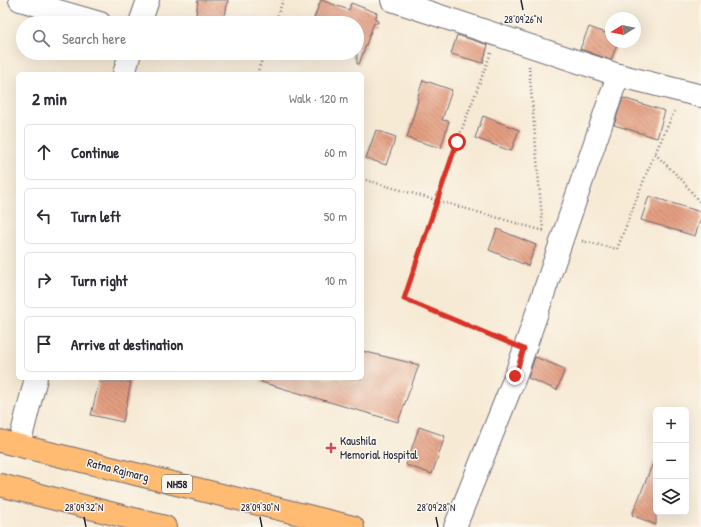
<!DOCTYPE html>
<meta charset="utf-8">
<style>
body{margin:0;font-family:"Patrick Hand",sans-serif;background:#f2f2f3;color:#2b2b33}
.controls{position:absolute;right:12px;bottom:12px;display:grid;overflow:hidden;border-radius:6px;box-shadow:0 4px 16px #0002}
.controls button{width:36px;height:36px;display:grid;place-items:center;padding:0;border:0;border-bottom:1px solid #e1e1e2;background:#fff;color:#2b2b33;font:20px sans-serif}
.compass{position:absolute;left:605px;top:12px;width:36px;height:36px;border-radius:50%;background:#fff;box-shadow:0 4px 16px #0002;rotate:260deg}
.stop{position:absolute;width:12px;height:12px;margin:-9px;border:3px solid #d93025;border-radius:50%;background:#fff}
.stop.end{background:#d93025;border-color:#fff;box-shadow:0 1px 4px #0008}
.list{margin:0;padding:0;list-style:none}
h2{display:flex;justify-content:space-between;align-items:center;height:52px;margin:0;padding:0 16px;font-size:17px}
h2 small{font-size:13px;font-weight:400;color:#7c7c81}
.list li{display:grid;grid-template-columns:26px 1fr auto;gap:12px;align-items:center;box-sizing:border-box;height:56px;margin:0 8px 8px;padding:0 8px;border:1px solid #e1e1e2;border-radius:6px}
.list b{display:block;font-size:15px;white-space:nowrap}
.list em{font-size:13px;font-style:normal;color:#7c7c81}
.icon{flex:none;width:22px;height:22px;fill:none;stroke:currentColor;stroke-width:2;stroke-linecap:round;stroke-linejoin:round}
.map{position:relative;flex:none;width:701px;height:527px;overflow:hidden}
.search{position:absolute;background:#fff;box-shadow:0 4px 16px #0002;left:16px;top:16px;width:348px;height:44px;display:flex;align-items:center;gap:10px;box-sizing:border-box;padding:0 14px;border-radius:22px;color:#7c7c81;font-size:15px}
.panel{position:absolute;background:#fff;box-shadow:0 4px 16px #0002;left:16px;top:72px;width:348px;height:308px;border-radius:6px}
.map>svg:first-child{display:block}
.building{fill:url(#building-back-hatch)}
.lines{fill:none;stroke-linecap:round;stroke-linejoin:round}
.minor-casing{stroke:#6d6871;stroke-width:24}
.highway-casing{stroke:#6d6871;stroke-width:24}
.path{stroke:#6d6871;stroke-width:2.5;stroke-dasharray:1 3;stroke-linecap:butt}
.minor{stroke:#fff;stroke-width:22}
.highway{stroke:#febb71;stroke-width:22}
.route{stroke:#d93025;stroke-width:5}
.ticks{fill:none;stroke:#22223b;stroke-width:1.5}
.poi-dot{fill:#d1495b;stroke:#fbf7ec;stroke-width:1.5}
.labels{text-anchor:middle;stroke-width:3;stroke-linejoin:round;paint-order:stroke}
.shield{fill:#fbf7ec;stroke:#636270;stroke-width:1}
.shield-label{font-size:11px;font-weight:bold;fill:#22223b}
.poi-label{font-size:12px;fill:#22223b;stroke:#fbf7ec;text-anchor:start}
.street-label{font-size:12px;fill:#22223b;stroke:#fbf7ec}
.ticks-label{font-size:10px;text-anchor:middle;fill:#22223b;stroke:#fbf7ec;stroke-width:3;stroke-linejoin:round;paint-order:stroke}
</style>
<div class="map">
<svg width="701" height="527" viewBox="0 0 701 527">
<defs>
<pattern id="building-back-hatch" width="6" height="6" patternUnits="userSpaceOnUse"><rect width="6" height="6" fill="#e49e81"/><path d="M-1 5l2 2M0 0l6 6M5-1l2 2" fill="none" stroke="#b8806b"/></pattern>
</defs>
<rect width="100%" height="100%" fill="#fbf7ec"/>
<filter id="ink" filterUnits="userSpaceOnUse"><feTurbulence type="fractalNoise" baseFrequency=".025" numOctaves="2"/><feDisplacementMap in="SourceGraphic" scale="8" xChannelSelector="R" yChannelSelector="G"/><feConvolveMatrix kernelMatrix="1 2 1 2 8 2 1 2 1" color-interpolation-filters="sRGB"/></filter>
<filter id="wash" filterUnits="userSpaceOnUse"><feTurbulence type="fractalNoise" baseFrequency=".012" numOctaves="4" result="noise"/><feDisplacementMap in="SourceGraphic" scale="16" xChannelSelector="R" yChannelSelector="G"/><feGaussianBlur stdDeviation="0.9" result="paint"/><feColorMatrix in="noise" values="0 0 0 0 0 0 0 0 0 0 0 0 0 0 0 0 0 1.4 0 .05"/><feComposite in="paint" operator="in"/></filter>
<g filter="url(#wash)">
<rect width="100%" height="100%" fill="#f7ead5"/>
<g id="blocks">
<g class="building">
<polygon points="198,0 228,0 224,21 196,15"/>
<polygon points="321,0 349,10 351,3 377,13 375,20 378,21 378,23 374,23 359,64 357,64 357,23 312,23"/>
<polygon points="589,27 611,35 611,42 618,42 611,60 580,49"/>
<polygon points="457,35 488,45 483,63 451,54"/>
<polygon points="423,80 452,90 442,120 449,121 441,148 407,138 418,100 417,99"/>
<polygon points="623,98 665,111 657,138 614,125"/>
<polygon points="483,116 519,130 511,151 475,138"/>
<polygon points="376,130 396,137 386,165 366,158"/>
<polygon points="649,196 701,212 701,218 695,236 641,220"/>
<polygon points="497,229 536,245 528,266 489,250"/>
<polygon points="362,351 419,365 398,422 261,382 262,378 362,378"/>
<polygon points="535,357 565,369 557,390 528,378"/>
<polygon points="99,382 131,382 123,422 91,415"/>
<polygon points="419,427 445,436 432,474 406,465"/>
<polygon points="655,458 656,458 656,525 632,515"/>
</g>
</g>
</g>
<g filter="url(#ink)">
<use href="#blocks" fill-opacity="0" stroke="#6d6871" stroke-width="1"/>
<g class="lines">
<g class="minor-casing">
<g id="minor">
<polyline points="20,0 100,23"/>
<polyline points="392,0 618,75 701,96"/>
<polyline points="140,23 148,0"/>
<polyline points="124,74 130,53"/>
<polyline points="19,445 36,378"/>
<polyline points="455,527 515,377 618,75"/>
</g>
</g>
<g class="highway-casing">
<g id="highway">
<polyline points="0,441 353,527"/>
<polyline points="0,485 165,527"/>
</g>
</g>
<g class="path">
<polyline points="275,23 283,0"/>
<polyline points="491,53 457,142 404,299 507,342"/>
<polyline points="529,66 543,230"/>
<polyline points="257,74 264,53"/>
<polyline points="655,154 682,180 701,204"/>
<polyline points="362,179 544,231"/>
<polyline points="582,241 617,249 651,162 675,110"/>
</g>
<use href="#minor" class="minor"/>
<use href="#highway" class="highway"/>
</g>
</g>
<g class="lines" filter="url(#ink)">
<polyline class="route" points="457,142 404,299 524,349 515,376"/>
</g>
<path class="ticks" d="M 521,0 L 523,10M 84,517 L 86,527M 260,517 L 262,527M 436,517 L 438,527"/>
<path class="poi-dot" d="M329 442h4v4h4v4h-4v4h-4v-4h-4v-4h4z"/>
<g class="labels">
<rect class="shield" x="162" y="475" width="30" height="18" rx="3"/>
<g class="shield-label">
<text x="177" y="488">NH58</text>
</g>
<g class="poi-label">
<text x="340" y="445">Kaushila<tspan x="340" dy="14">Memorial Hospital</tspan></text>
</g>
<g class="street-label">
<text transform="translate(118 470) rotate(14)" y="4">Ratna Rajmarg</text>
</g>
</g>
<g class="ticks-label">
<text x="523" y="23">28°09'26"N</text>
<text x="84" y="511">28°09'32"N</text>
<text x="260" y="511">28°09'30"N</text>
<text x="436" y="511">28°09'28"N</text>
</g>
</svg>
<div class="controls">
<button>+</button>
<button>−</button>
<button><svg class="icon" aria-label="layers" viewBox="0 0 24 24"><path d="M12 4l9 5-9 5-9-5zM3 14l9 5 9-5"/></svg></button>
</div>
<svg class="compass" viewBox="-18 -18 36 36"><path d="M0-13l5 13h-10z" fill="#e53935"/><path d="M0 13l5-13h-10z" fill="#7c7c81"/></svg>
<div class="stop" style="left:457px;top:142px"></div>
<div class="stop end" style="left:515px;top:376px"></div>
<div class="search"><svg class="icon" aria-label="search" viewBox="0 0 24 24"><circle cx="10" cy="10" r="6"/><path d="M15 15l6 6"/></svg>Search here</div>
<section class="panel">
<h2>2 min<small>Walk · 120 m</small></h2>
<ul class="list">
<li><svg class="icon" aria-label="ahead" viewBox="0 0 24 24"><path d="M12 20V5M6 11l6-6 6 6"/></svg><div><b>Continue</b></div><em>60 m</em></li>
<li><svg class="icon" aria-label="left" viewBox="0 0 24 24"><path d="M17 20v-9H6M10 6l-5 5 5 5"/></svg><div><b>Turn left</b></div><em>50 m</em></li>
<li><svg class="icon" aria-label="right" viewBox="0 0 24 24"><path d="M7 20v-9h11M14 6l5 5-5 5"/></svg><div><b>Turn right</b></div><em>10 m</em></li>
<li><svg class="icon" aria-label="arrive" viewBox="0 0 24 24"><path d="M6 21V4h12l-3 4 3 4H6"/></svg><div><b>Arrive at destination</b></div></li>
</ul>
</section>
</div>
